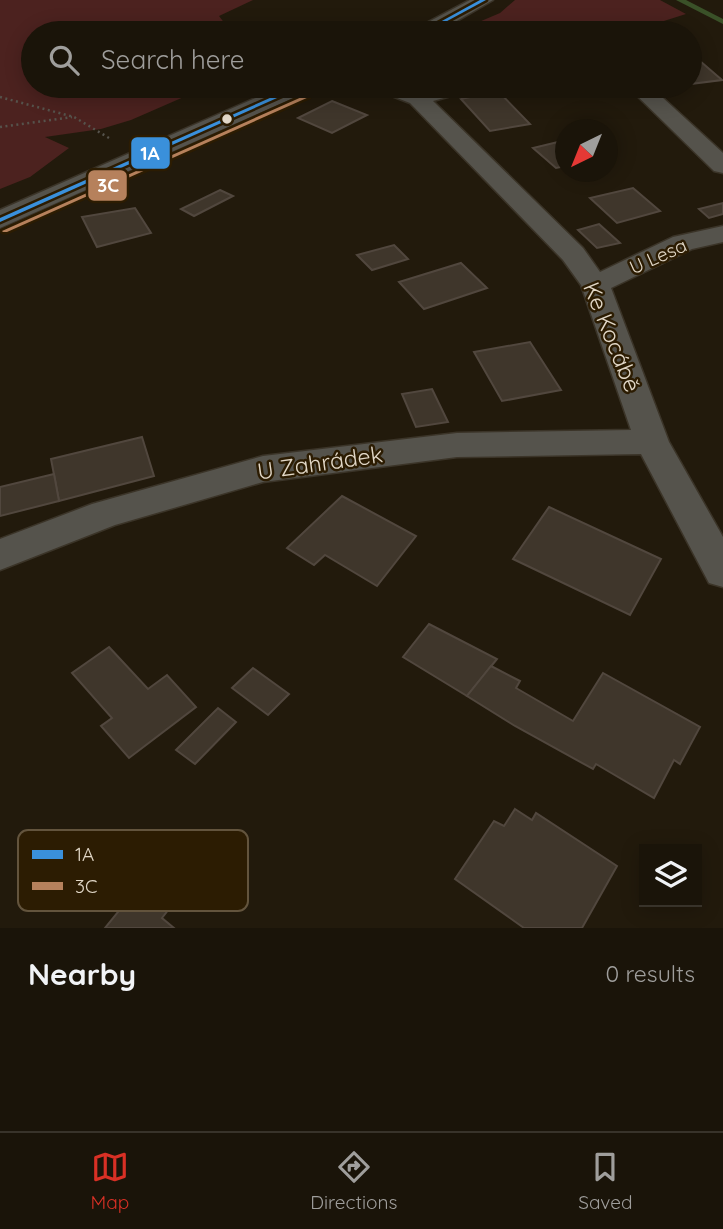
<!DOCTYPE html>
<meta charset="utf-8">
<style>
body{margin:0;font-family:Quicksand,sans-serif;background:#272117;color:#f1f3f6}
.controls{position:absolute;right:21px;bottom:21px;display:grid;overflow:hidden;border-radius:0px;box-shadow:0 4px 18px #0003}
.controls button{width:63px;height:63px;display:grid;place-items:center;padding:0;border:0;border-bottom:2px solid #38332a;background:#1a1409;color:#f1f3f6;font:35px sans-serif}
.compass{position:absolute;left:555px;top:119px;width:63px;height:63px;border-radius:50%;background:#1a1409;box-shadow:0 4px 18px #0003;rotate:223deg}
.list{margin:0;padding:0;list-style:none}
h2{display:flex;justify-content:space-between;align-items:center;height:91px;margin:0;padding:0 28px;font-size:30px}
h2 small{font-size:23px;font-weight:400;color:#9f9e9c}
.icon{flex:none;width:38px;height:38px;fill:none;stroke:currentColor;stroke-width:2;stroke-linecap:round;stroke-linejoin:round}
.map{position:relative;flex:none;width:723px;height:928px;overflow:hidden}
.search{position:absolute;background:#1a1409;box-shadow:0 4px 18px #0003;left:21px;right:21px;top:21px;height:77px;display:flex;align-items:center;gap:18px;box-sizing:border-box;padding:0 24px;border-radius:38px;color:#9f9e9c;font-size:26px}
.sheet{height:203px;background:#1a1409}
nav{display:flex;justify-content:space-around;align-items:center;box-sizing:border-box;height:98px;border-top:2px solid #38332a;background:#1a1409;font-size:19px;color:#9f9e9c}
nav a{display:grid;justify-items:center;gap:4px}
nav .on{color:#d93025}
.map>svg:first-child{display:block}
.green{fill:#4c221f}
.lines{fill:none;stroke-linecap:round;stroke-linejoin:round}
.stream{fill:#3a5128;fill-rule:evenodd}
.building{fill:#3f362b;stroke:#51473e;stroke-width:2}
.street-casing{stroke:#3b3428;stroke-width:3}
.path{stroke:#56534c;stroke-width:2.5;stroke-dasharray:2 3.5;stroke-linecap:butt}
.street{fill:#55534c;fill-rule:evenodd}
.bus-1-casing{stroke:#2c1c02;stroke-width:5}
.bus-2-casing{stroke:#2c1c02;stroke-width:5}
.bus-1{fill:#3a90db;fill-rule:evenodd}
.bus-2{fill:#b6815c;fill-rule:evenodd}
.bus-dot{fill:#e2d8c8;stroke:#2c1c02;stroke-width:2.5}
.labels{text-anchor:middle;stroke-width:5;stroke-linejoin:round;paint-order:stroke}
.far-street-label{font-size:19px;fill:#e2d8c8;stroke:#2c1c02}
.street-label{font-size:23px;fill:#e2d8c8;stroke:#2c1c02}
.key{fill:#2c1c02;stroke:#63543d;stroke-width:2}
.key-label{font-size:19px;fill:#e2d8c8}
.line-badge{stroke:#2c1c02;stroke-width:2.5}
.badge-label{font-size:19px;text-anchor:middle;font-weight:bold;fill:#fff}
</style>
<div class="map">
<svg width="723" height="928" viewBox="0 0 723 928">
<rect width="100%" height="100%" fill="#221a0c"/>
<g class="green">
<polygon points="0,0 253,0 219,16 232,33 33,33 33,86 209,86 131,120 101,129 45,137 69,148 30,177 0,189"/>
<polygon points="515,0 660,0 686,14 626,33 453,33 500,13"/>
</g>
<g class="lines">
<polygon class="stream" points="676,0 686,0 723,19 723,24"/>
</g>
<g class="building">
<polygon points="700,61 722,80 690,84 690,62"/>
<polygon points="498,91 530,124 490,131 461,99"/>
<polygon points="332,101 367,115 332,133 298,118"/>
<polygon points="566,140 566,166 556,168 533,148"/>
<polygon points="633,188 660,211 617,223 590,198"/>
<polygon points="220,190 233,196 194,216 181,209"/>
<polygon points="723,203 723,214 709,218 699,209"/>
<polygon points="135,208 151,233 97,247 82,217"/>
<polygon points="599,224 620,243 597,248 578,230"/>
<polygon points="394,245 408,259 372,270 357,255"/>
<polygon points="461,263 487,288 424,309 399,282"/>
<polygon points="530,342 561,390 502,401 474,352"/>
<polygon points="432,389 448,422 416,427 402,394"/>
<polygon points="142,437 154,476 59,501 51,459"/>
<polygon points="54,474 59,501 0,516 0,487"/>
<polygon points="342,496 416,536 377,586 325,555 314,565 287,548"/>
<polygon points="549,507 661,559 630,615 513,559"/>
<polygon points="429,624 497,659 467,696 403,657"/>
<polygon points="109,647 148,689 167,675 196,707 129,758 101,726 112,718 72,673"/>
<polygon points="491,666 520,681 516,688 573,721 603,673 700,727 680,764 674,760 654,798 596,764 593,769 515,726 467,696"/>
<polygon points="253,668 289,694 268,715 232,688"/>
<polygon points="218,708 236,722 195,764 176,750"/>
<polygon points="515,809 532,820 536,813 617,866 582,928 524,928 455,879 494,821 504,826"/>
<polygon points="169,849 198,872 162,918 174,928 105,928"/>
</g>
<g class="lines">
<g class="street-casing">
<g id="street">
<polygon points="470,0 493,0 436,33 412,33 415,29"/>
<polygon points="283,86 312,86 309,91 0,228 0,210"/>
<polygon points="376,86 406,86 419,91 438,86 472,86 469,91 433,101 583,248 600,272 673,237 723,226 723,242 692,249 611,288 669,442 723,537 723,587 709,583 641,454 457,457 263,482 115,525 0,570 0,539 92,504 263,456 457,433 631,430 581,285 563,260 410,103 379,91"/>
<polygon points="627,86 650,86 723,153 723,173 714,171"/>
</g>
</g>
<g class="path">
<polyline points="0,97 74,117 109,138"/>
<polyline points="0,127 72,117"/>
</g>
<use href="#street" class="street"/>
<g class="bus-1-casing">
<g id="bus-1">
<polygon points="480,0 486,0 425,33 420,33"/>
<polygon points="297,86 304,86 0,222 0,218"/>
</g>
</g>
<g class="bus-2-casing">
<polygon id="bus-2" points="304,96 309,97 7,232 3,232 2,231"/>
</g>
<use href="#bus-1" class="bus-1"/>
<use href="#bus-2" class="bus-2"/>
</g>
<circle class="bus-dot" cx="227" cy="119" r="6"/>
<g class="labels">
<g class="far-street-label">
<text transform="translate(658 256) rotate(-24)" y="7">U Lesa</text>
</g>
<g class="street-label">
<text transform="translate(612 337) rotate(68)" y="8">Ke Kocábě</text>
<text transform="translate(320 463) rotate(-8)" y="8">U Zahrádek</text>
</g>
</g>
<rect x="18" y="830" width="230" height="81" rx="10" class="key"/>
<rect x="32" y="850" width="31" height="9" fill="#3a90db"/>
<rect x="32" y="882" width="31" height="8" fill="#b6815c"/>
<g class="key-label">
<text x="75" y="861">1A</text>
<text x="75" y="893">3C</text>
</g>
<g class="line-badge">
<rect x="130" y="136" width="41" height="34" rx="7" fill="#3a90db"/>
<rect x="87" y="169" width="41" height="33" rx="7" fill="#b6815c"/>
</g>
<g class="badge-label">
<text x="150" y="160">1A</text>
<text x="108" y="192">3C</text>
</g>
</svg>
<div class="controls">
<button><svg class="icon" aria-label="layers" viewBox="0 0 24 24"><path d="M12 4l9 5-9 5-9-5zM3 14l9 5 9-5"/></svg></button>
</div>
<svg class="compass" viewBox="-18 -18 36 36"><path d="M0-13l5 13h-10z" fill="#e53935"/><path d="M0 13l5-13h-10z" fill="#9f9e9c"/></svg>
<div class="search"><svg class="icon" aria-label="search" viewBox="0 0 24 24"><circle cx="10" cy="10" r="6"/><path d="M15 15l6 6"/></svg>Search here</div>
</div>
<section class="sheet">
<h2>Nearby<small>0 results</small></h2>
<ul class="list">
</ul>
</section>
<nav>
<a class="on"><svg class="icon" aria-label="map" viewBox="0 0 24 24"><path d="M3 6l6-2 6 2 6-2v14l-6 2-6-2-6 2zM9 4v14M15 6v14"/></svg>Map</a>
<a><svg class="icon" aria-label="directions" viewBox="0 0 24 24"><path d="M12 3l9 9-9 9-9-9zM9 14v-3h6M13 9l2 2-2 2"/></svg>Directions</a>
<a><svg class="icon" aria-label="saved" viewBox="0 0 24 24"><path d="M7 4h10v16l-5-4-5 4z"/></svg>Saved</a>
</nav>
